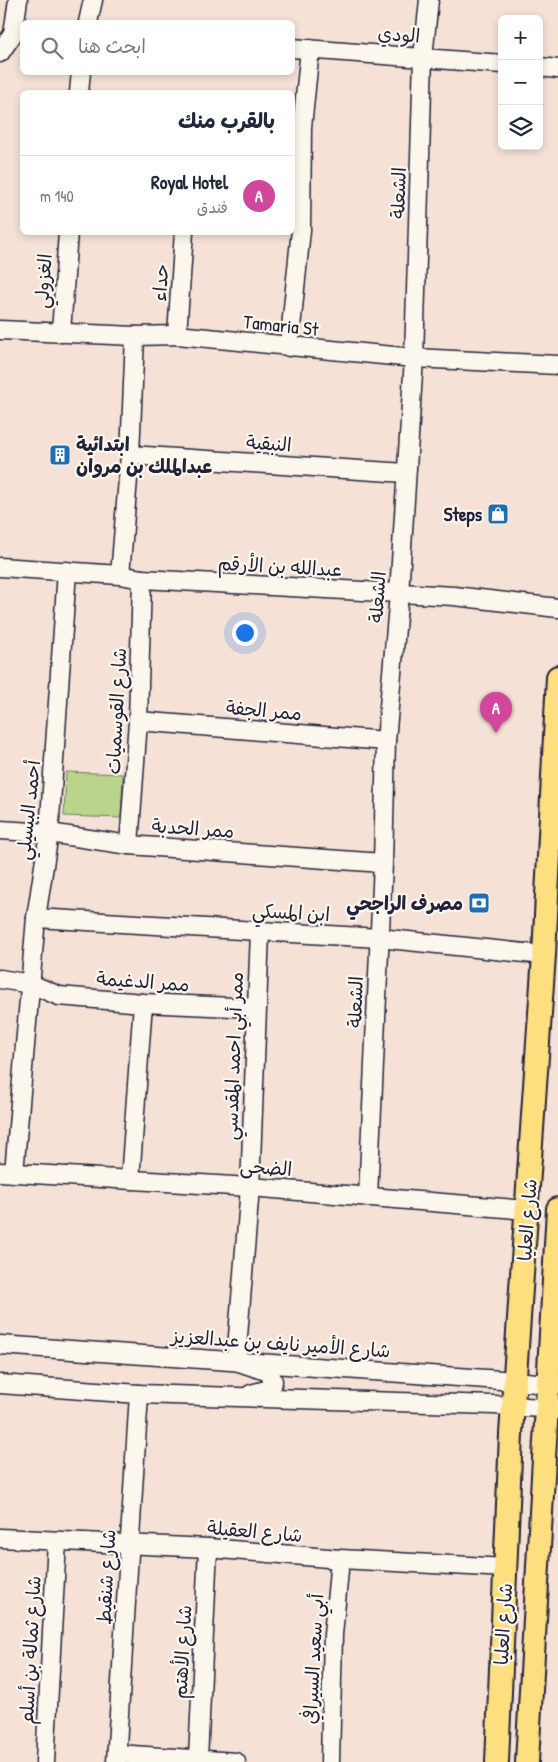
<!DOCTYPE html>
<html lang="ar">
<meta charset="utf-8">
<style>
body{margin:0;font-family:"Patrick Hand","Playpen Sans Arabic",sans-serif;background:#f2f2f3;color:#1f2937;direction:rtl}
.controls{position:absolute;right:15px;top:15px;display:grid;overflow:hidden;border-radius:8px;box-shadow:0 2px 8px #0003}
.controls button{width:45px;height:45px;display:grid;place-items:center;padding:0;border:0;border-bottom:1px solid #e0e1e3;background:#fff;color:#1f2937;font:25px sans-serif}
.you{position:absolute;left:244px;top:632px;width:18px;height:18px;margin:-12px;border:4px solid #fff;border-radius:50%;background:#1a73e8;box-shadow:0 0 0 8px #1a73e833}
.badge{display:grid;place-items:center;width:32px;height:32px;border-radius:50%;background:#1f6fb2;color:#fff;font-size:16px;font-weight:700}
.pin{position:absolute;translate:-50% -41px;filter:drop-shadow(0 1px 2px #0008)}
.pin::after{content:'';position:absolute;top:26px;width:18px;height:15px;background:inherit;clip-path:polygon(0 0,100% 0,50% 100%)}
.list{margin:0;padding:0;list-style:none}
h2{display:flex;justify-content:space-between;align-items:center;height:65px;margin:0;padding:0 20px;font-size:21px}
h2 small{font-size:16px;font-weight:400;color:#747a83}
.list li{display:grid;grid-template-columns:32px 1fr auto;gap:15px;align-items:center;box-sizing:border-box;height:80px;padding:0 20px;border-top:1px solid #e0e1e3}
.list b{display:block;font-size:19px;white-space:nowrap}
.list p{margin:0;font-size:16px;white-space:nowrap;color:#747a83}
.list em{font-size:16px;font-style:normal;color:#747a83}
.icon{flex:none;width:28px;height:28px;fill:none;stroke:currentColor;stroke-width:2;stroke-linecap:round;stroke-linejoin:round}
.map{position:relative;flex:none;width:558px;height:1762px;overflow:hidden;direction:ltr}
.search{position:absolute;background:#fff;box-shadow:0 2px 8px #0003;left:20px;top:20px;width:275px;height:55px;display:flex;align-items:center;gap:12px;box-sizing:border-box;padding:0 18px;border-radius:8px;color:#747a83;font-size:19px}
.panel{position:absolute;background:#fff;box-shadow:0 2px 8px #0003;left:20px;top:90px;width:275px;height:145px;border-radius:8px;direction:rtl}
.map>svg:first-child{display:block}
.park{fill:#bbd48b;stroke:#6e7b63}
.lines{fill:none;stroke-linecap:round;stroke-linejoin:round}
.minor-casing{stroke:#22223b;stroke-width:21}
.major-casing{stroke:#22223b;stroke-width:26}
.minor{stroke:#fbf7ec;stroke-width:18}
.major{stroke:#fedf80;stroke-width:22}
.labels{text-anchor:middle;stroke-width:4.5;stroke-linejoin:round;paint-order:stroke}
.street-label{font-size:19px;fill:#22223b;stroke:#fbf7ec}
.poi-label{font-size:19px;font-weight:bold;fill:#22223b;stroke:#fbf7ec;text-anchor:end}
</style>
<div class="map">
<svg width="558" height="1762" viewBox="0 0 558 1762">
<rect width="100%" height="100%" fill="#f6e1d7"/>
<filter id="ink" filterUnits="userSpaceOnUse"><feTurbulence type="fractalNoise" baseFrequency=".02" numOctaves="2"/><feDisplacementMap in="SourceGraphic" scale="10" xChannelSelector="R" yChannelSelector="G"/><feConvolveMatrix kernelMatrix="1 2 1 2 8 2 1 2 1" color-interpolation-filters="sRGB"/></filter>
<g filter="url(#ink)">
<polygon class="park" points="66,772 123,774 121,818 64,816"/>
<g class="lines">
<g class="minor-casing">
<g id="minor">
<polyline points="88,22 93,0"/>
<polyline points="292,48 502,64"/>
<polyline points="0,53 13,34 18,0"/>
<polyline points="539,67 558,69"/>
<polyline points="79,92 81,72"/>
<polyline points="0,330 135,336 177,335 414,358 558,365"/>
<polyline points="61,333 68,232"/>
<polyline points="177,335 184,232"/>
<polyline points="289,347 301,230 302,127 310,49"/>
<polyline points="130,455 406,473"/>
<polyline points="0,567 120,575 142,579 454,596 558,608"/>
<polyline points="120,575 130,455 135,336"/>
<polyline points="138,721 386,741"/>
<polyline points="0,830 49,833 129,845 383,863"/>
<polyline points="129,845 138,721 142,579"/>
<polyline points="36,918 379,938 544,955"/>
<polyline points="0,979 31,984 59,996 143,1003 255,1008"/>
<polyline points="0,1172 250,1187 527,1210"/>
<polyline points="14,1173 36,918 49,833 67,571"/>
<polyline points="130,1180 143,1003"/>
<polyline points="368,1197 383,863 386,741 399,594 414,358 423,57 429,0"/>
<polyline points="0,1345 515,1381 558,1385"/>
<polyline points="0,1384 139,1394 494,1405 558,1409"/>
<polyline points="251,1394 270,1389 273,1381 269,1372 236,1361 250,1187 260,932"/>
<polyline points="0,1538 208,1548 340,1559 506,1568"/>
<polyline points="117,1754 236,1762"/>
<polyline points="198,1759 208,1548"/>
<polyline points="45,1762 57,1541"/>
<polyline points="116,1762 139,1394"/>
<polyline points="330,1762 333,1635 340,1559"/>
</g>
</g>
<g class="major-casing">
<g id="major">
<polyline points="497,1762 511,1434 544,955 558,677"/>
<polyline points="527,1762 558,1209"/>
</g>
</g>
<use href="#minor" class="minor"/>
<use href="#major" class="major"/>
</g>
</g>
<defs>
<g id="building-square" transform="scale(1.125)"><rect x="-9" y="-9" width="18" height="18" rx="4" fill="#1f6fb2" stroke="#fbf7ec"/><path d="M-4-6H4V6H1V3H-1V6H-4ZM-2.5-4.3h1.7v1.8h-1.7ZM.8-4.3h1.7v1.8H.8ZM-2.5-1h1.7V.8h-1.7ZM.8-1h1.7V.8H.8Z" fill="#fff"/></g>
<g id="shop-square" transform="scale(1.125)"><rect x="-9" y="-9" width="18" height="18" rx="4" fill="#1f6fb2" stroke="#fbf7ec"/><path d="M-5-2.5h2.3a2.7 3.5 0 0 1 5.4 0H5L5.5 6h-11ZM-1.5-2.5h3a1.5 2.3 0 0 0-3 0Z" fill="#fff"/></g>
<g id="bank-square" transform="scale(1.125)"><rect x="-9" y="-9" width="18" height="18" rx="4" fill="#1f6fb2" stroke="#fbf7ec"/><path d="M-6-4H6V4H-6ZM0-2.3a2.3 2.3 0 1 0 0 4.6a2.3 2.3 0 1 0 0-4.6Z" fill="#fff"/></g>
</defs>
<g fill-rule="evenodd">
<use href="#building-square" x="60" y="455"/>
<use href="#shop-square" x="498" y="514"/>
<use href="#bank-square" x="479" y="903"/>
</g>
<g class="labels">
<g class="street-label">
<text transform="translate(399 34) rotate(4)" y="7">الودي</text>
<text transform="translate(398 193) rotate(-88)" y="7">الشعلة</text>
<text transform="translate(43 281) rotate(-86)" y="7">الغزولي</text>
<text transform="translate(160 283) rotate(-86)" y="7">حداء</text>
<text transform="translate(281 325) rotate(6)" y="7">Tamaria St</text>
<text transform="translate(269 443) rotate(4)" y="7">النبقية</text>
<text transform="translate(280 566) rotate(3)" y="7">عبدالله بن الأرقم</text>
<text transform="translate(377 597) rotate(-86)" y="7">الشعلة</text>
<text transform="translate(264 710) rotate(5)" y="7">ممر الجفة</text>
<text transform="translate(116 711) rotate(-87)" y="7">شارع القوسميات</text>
<text transform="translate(28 810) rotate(-84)" y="7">أحمد البسيلي</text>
<text transform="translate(193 828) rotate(4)" y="7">ممر الحدبة</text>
<text transform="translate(291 912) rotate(3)" y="7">ابن المسكي</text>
<text transform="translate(143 981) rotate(4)" y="7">ممر الدغيمة</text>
<text transform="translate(355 1002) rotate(-88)" y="7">الشعلة</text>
<text transform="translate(233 1056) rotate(-88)" y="7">ممر أبي احمد المقدسي</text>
<text transform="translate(266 1167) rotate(4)" y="7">الضحى</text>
<text transform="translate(527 1220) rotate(-86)" y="7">شارع العليا</text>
<text transform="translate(281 1343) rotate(4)" y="7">شارع الأمير نايف بن عبدالعزيز</text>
<text transform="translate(255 1531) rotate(5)" y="7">شارع العقيلة</text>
<text transform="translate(106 1577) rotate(-87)" y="7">شارع شنقيط</text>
<text transform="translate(503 1624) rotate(-87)" y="7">شارع العليا</text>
<text transform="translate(30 1650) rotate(-87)" y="7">شارع ثمالة بن أسلم</text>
<text transform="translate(182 1652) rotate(-87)" y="7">شارع الأهتم</text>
<text transform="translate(313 1659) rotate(-87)" y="7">أبي سعيد السيرافي</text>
</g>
<g class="poi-label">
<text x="76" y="451" text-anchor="start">ابتدائية<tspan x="76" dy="22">عبدالملك بن مروان</tspan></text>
<text x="482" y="521">Steps</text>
<text x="463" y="910">مصرف الراجحي</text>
</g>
</g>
</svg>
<div class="controls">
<button>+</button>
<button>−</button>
<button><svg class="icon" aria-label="layers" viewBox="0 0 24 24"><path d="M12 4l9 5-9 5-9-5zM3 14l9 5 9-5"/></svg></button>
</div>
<div class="you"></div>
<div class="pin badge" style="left:496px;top:733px;background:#d1479c">A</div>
<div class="search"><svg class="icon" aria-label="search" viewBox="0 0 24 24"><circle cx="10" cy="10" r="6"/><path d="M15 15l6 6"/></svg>ابحث هنا</div>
<section class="panel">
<h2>بالقرب منك<small></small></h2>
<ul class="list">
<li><span class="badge" style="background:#d1479c">A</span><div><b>Royal Hotel</b><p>فندق</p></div><em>140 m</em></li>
</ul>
</section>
</div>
